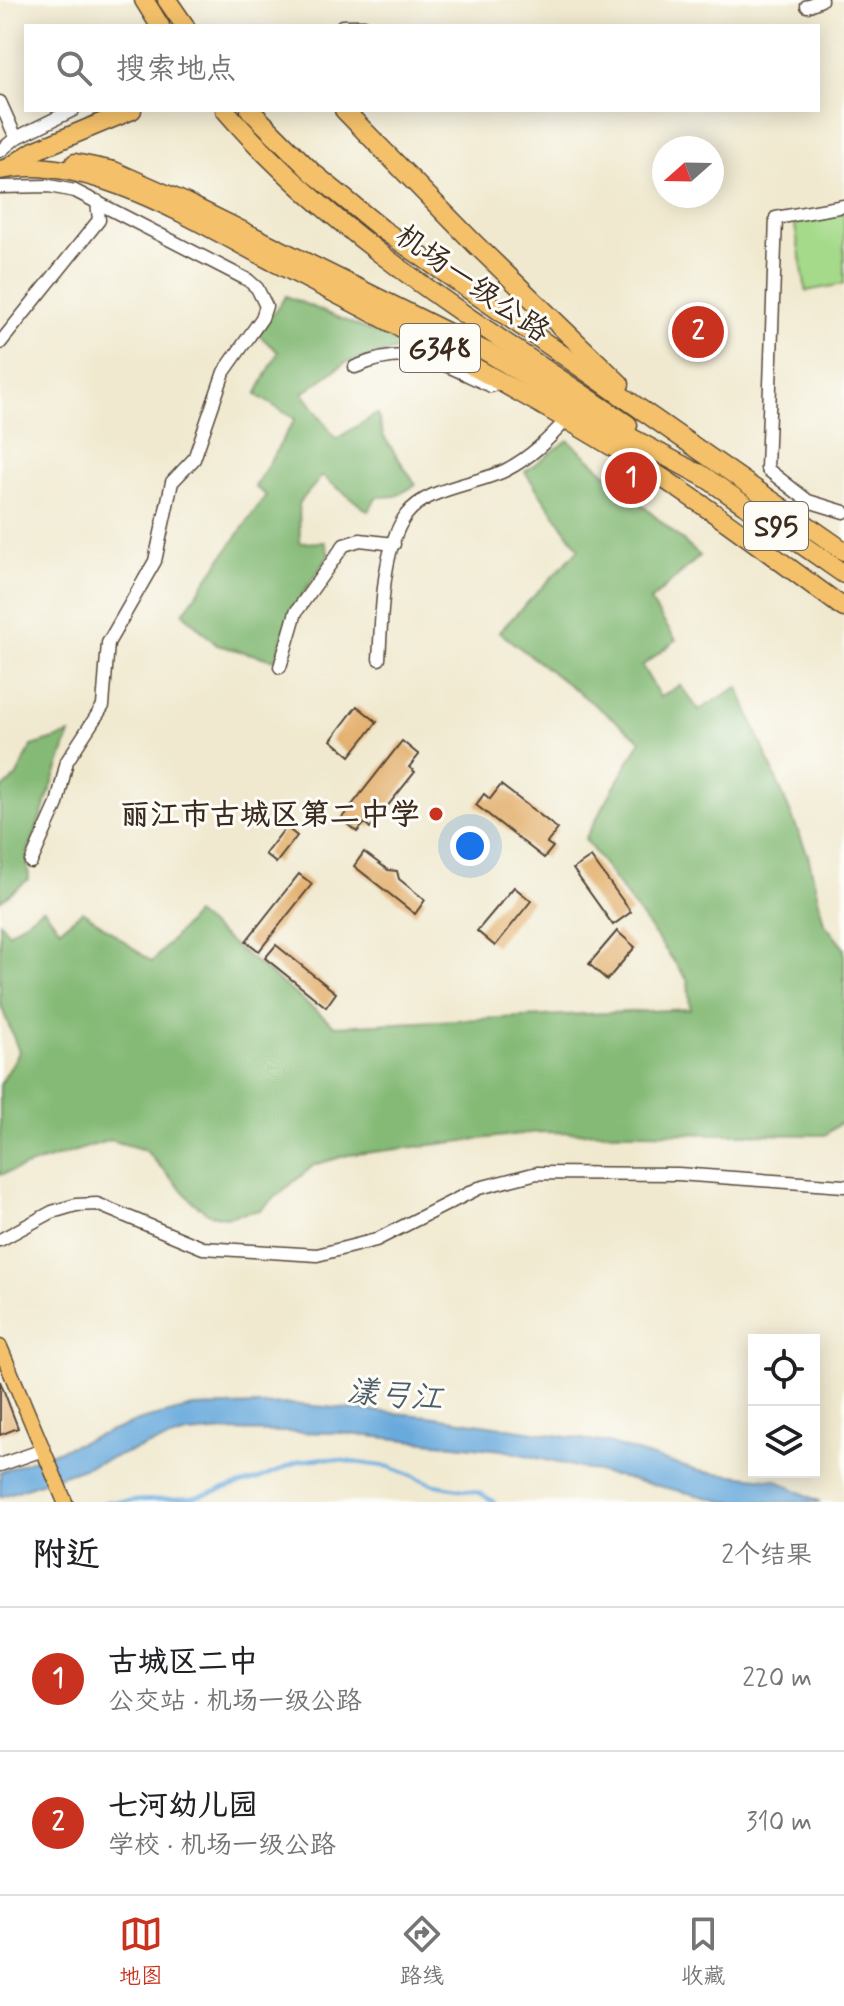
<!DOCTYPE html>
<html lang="zh">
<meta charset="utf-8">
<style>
body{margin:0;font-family:Mynerve,"LXGW WenKai TC",sans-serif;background:#f6f6f6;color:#202124}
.controls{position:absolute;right:24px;bottom:24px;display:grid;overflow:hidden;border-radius:0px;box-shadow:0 4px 20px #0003}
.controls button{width:72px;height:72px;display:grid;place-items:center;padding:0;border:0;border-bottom:2px solid #e0e0e0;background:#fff;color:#202124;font:40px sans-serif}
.compass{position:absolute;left:652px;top:136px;width:72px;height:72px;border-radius:50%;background:#fff;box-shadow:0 4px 20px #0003;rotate:250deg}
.you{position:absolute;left:470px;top:846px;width:28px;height:28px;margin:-20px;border:6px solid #fff;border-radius:50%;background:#1a73e8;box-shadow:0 0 0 12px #1a73e833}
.badge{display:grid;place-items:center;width:52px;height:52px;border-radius:50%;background:#c8321e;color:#fff;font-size:26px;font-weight:700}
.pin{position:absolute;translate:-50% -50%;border:4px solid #fff;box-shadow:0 2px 8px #0006}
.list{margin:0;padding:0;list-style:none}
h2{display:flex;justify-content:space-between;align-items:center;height:104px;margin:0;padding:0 32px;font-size:34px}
h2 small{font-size:26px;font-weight:400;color:#757577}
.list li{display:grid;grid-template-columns:52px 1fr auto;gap:24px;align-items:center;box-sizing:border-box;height:144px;padding:0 32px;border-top:2px solid #e0e0e0}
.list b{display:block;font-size:30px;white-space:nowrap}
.list p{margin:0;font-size:26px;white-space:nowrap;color:#757577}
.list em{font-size:26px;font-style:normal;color:#757577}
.icon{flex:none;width:44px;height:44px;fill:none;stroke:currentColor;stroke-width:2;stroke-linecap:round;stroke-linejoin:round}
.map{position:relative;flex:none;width:844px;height:1502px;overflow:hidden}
.search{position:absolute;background:#fff;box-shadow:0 4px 20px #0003;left:24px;right:24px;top:24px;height:88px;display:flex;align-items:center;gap:20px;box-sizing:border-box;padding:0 28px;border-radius:0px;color:#757577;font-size:30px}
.sheet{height:392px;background:#fff}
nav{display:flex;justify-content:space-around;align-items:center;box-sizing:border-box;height:112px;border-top:2px solid #e0e0e0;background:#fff;font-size:22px;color:#757577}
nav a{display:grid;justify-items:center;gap:4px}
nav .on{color:#c8321e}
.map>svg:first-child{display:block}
.green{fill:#a5da8a;stroke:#708254;stroke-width:2}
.forest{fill:#84ba76;stroke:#60724a;stroke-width:2}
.water{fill:#69aadd;stroke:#526a7e;stroke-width:2}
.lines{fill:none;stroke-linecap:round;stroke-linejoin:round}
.stream{stroke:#69aadd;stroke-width:4}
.building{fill:#e3af6c}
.minor-casing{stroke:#564739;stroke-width:15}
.major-casing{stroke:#564739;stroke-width:17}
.highway-casing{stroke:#564739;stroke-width:21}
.minor{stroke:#fff;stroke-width:12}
.major{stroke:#f4c16b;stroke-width:14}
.highway{stroke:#f4c16b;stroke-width:18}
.poi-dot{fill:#c8321e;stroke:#fdfcf7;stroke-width:3}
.labels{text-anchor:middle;stroke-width:6;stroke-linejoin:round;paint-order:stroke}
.shield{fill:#fdfcf7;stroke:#75695f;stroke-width:2}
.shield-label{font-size:28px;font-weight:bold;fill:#3b2a1e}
.street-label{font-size:30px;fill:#3b2a1e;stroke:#fdfcf7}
.poi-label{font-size:30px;font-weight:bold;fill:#3b2a1e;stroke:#fdfcf7;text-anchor:end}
.water-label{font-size:32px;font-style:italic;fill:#4d5d6a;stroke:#fdfcf7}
</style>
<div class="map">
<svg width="844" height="1502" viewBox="0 0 844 1502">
<rect width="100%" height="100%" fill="#fdfcf7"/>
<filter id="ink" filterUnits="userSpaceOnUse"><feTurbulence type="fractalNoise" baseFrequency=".0125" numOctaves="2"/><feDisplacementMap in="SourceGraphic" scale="16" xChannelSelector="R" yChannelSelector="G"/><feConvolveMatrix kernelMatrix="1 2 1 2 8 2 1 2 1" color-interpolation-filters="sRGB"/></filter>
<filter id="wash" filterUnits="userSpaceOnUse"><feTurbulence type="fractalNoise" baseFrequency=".006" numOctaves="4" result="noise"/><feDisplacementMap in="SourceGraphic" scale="32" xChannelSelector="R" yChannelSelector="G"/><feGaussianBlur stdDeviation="1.8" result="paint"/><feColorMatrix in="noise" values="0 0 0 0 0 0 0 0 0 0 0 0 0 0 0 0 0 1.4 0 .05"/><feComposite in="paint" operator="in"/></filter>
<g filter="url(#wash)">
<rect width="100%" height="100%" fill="#f0e9cf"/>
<polygon class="green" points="844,212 844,284 806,291 794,220"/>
<g class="forest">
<polygon points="286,296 409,347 345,363 303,393 336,439 377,414 384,437 416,485 396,496 377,497 368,511 322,476 299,503 300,543 325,542 329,555 293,608 275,660 217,645 183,613 266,495 255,487 295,419 256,395 278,352 258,334"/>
<polygon points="568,440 700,556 650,601 676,640 642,666 660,697 680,685 699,710 738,687 808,855 824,923 844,948 844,1120 825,1135 538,1132 348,1155 314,1165 260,1210 226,1217 209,1214 194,1203 145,1150 110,1140 0,1175 0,1085 19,1052 0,1003 0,922 9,933 43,908 60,929 83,911 152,962 195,914 335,1026 690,1009 688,981 585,839 641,740 499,632 579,549 525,472"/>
<polygon points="70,734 27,856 29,879 0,901 0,791 16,777 32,746"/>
</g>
<polygon class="water" points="291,1404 428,1416 608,1443 698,1471 776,1480 820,1502 727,1502 503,1450 340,1433 226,1431 187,1434 149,1445 0,1497 0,1472 144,1419 193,1407"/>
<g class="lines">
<polyline class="stream" points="105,1502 192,1498 259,1479 300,1461 323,1458 390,1467 436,1485 480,1493 494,1502"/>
</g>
<g id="blocks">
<g class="building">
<polygon points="357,706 377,722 350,756 331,740"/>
<polygon points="402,741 419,755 409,767 415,772 370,828 365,823 357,832 341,819"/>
<polygon points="501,785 558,829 547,843 553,847 544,858 476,805 484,794 490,799"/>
<polygon points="286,827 297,836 276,863 265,854"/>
<polygon points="364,852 388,870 397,871 399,879 425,900 415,914 354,866"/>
<polygon points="591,857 631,912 613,925 573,869"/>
<polygon points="299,874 312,884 259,951 246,941"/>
<polygon points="514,887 531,901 495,946 477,931"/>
<polygon points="617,931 635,947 607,980 589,964"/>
<polygon points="276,945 336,993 326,1007 265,958"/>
<polygon points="0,1381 18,1428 0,1435"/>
</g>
</g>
</g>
<g filter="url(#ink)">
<use href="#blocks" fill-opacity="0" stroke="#564739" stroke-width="2"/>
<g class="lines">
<g class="minor-casing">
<g id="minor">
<polyline points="807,6 821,0"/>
<polyline points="342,26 364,26"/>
<polyline points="0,102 16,138"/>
<polyline points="0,151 16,138 73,110"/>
<polyline points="0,187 49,186 75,191 248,280 257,288 266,306 262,318 224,372 194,459 172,482 155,561 108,643 103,706 67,761 57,804 31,862"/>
<polyline points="844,206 776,218 767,469 808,501 844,512"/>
<polyline points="0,343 99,220 97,201"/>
<path d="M 355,367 C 412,343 439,362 491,386"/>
<path d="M 379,659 C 382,618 381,550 406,515 C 427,487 476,485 506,470 C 531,457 548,440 567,419"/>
<polyline points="280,667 296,612 344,545 360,540 394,544"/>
<polyline points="0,1240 52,1212 76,1205 97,1204 203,1248 317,1255 376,1240 479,1188 537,1173 678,1174 844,1186"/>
<polyline points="0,1465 43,1450"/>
</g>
</g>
<g class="major-casing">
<polyline id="major" points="0,1347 65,1502"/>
</g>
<g class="highway-casing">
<g id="highway">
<polyline points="144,0 160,26"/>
<polyline points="167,0 185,26"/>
<path d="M 225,110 C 336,239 488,329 628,425"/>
<polyline points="250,110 312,172 382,229 844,551"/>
<polyline points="344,110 474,243 620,384"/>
<polyline points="75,163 114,171 184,202 489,353 600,421 708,479"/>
<polyline points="10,167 34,151 132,110"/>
<path d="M 0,170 C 89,151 200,224 276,263 C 402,327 527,393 647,468 C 715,511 779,561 844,608"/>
<polyline points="699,473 844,574"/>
</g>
</g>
<use href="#minor" class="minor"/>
<use href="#major" class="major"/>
<use href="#highway" class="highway"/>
</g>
</g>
<circle class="poi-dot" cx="436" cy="814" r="8"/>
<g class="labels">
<g class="shield">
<rect x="400" y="324" width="80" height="48" rx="6"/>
<rect x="744" y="502" width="64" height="48" rx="6"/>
</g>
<g class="shield-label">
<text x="440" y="358">G348</text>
<text x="776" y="536">S95</text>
</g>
<g class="street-label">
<text transform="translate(473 283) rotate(35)" y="10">机场一级公路</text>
</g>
<g class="poi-label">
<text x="420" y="824">丽江市古城区第二中学</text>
</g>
<g class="water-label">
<text transform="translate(395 1394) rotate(5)" y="11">漾弓江</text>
</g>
</g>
</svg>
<div class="controls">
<button><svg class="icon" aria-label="locate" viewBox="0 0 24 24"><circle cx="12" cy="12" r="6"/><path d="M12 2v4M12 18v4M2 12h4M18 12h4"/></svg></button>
<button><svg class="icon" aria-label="layers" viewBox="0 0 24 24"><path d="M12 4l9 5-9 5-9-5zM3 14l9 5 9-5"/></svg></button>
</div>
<svg class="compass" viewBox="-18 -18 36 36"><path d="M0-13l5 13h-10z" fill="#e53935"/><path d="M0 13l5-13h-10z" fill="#757577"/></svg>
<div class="you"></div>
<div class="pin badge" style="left:631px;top:478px">1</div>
<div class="pin badge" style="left:698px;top:332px">2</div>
<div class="search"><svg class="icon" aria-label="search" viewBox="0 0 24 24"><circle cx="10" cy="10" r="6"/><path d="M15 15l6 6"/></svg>搜索地点</div>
</div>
<section class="sheet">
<h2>附近<small>2个结果</small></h2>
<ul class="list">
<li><span class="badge">1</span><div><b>古城区二中</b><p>公交站 · 机场一级公路</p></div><em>220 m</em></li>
<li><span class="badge">2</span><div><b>七河幼儿园</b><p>学校 · 机场一级公路</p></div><em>310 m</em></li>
</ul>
</section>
<nav>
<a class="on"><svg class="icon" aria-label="map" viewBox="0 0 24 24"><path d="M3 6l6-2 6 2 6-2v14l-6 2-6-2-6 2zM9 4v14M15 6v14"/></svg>地图</a>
<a><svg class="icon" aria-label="directions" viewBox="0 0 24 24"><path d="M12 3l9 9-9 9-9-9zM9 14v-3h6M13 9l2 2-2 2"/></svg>路线</a>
<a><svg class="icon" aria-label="saved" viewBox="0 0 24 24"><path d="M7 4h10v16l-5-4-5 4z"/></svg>收藏</a>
</nav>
